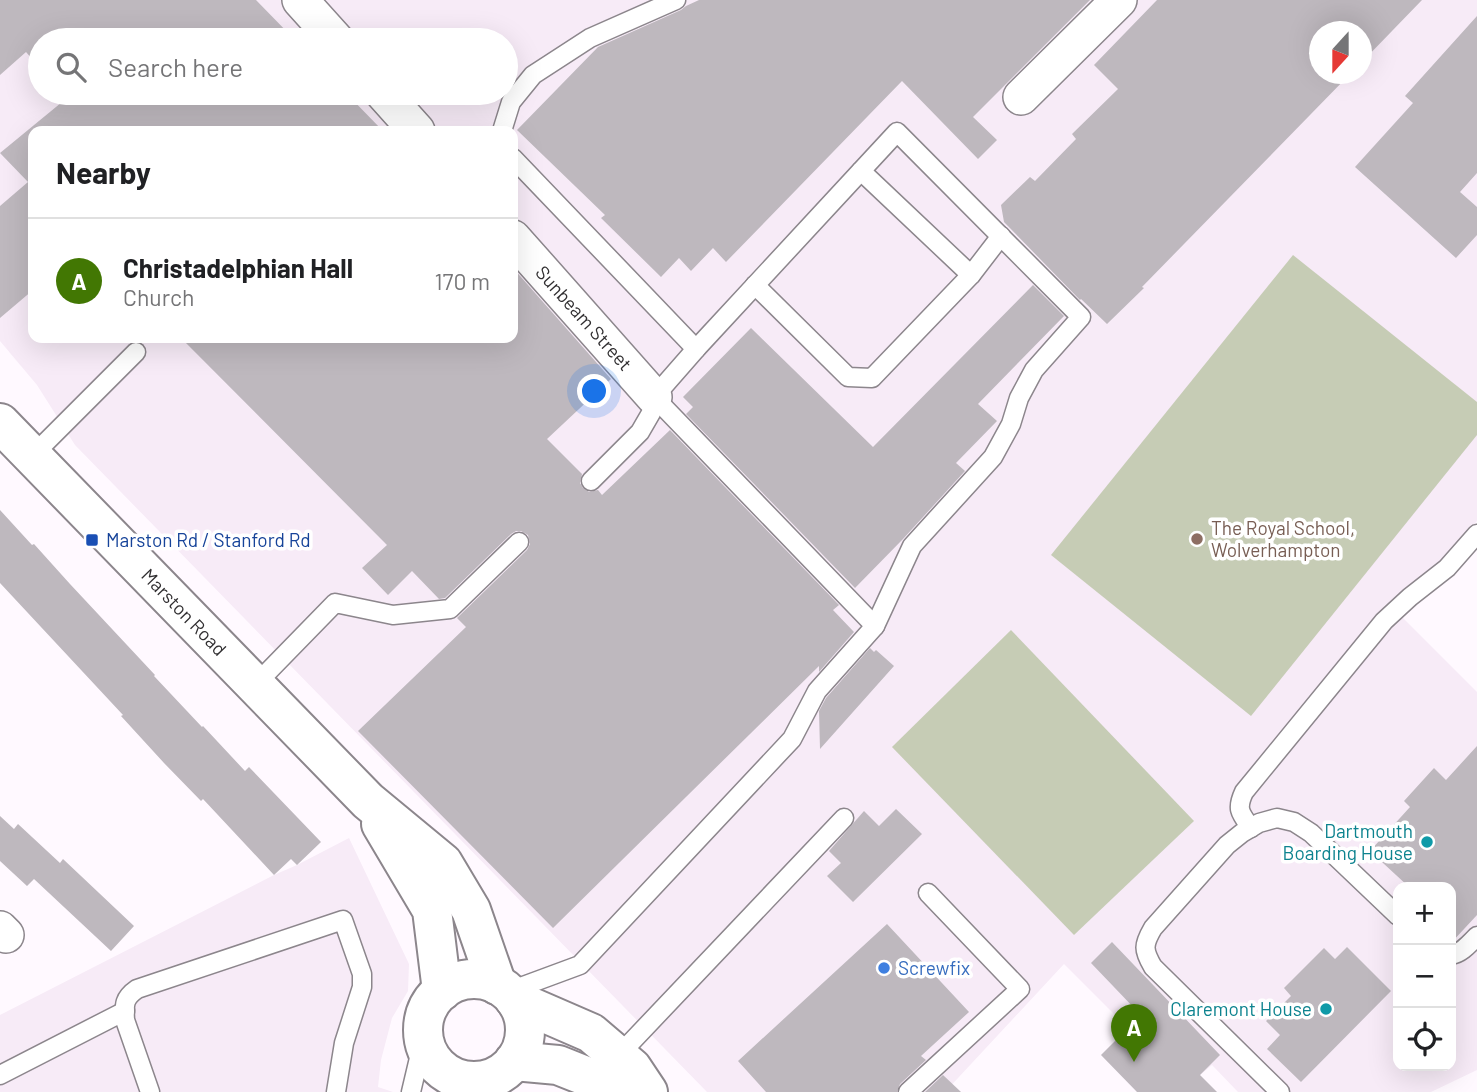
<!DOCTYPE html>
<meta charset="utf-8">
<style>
body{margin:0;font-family:Barlow,sans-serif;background:#f2f2f2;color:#202124}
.controls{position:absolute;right:21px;bottom:21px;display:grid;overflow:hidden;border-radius:14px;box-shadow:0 7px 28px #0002}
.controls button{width:63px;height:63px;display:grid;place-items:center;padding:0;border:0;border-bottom:2px solid #e0e0e0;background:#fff;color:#202124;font:35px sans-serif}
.compass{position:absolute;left:1309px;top:21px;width:63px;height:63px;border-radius:50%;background:#fff;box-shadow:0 7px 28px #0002;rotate:201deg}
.you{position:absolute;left:595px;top:392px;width:24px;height:24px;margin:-18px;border:5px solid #fff;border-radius:50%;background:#1a73e8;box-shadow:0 0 0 10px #1a73e833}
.badge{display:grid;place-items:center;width:46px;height:46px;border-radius:50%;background:#427703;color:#fff;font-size:23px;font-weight:700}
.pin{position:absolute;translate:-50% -58px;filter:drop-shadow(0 2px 4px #0008)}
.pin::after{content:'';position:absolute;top:37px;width:24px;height:21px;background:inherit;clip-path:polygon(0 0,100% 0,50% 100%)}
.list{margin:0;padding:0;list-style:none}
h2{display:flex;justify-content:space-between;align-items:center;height:91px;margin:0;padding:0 28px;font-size:30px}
h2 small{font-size:23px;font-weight:400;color:#757577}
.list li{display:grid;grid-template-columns:46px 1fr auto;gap:21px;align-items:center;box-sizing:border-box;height:126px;padding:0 28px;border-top:2px solid #e0e0e0}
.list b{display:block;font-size:26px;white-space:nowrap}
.list p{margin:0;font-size:23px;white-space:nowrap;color:#757577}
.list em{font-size:23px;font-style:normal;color:#757577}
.icon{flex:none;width:38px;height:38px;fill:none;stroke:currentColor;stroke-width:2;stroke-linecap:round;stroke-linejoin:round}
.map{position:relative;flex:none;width:1477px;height:1092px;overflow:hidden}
.search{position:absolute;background:#fff;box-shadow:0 7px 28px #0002;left:28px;top:28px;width:490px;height:77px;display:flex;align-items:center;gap:18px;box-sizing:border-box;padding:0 24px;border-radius:38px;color:#757577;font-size:26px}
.panel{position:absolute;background:#fff;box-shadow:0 7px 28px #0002;left:28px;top:126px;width:490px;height:217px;border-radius:14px}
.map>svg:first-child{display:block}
.built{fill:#f7ebf7;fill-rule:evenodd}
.grass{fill:#c6ccb5}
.building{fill:#beb8be}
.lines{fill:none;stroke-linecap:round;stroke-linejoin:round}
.service-casing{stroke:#8c868c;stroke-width:21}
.minor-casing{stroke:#8c868c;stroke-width:38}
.tertiary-casing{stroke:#8c868c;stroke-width:42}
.service{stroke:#fff;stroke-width:18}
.minor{stroke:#fff;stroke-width:35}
.tertiary{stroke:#fff;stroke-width:38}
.education-dot{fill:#8d6e63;stroke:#fff;stroke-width:2.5}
.transit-dot{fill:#1a4fb4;stroke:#fff;stroke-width:2.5}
.culture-dot{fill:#0f9aa8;stroke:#fff;stroke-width:2.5}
.shop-dot{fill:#3f7fe0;stroke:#fff;stroke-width:2.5}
.labels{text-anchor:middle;stroke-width:7;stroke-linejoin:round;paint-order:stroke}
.street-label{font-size:19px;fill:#312f31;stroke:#fff}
.education-label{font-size:19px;fill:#785e54;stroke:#fff;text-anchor:start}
.transit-label{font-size:19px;fill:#164399;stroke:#fff;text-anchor:start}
.culture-label{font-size:19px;fill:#0d838f;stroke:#fff;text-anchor:end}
.shop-label{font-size:19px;fill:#366cbe;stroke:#fff;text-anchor:start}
</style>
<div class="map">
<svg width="1477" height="1092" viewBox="0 0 1477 1092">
<rect width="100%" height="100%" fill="#fff9ff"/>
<g class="built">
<path d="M 0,0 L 1477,0 L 1477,521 L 1395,610 L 1477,692 L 1477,1070 L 1431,1092 L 1238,1092 L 1212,1065 L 1200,1075 L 1128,1028 L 1064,964 L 945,1092 L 707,1092 L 75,445 L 37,385 L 0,341 ZM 1320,32 L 1362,32 L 1362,74 L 1320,74 ZM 40,40 L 506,40 L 506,93 L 40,93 ZM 33,131 L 513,131 L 513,338 L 33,338 ZM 1398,887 L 1451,887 L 1451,1066 L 1398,1066 Z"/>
<polygon points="349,838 409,964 408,991 392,1018 381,1060 378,1087 393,1092 0,1092 0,1015 274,875 297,865"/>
</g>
<g class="grass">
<polygon points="1293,255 1477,402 1477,435 1251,716 1051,555"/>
<polygon points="1011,630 1194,821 1074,935 892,747"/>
</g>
<g class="building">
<polygon points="0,0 256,0 295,40 40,40 40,68 26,52 0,75"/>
<polygon points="699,0 1090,0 973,117 997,140 978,159 902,81 726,262 713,248 691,271 679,258 661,277 601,218 605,215 517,130 598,47 681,10 686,6"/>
<polygon points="1157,0 1422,0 1362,62 1362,32 1320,32 1320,74 1350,74 1142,287 1144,288 1107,324 1081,299 1080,300 1004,222 1001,205 1030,177 1035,181 1076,139 1072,134 1118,89 1094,65"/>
<polygon points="1477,16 1477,173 1460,192 1477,207 1477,235 1456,258 1355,167 1413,103 1405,96"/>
<polygon points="73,93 346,93 383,131 33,131 33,290 0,318 0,206 28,182 0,153"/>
<polygon points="513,268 611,379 547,439 582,474 580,483 583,488 589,492 598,490 602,495 670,430 839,605 833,610 854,632 819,672 819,666 553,928 358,731 466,627 457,618 527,550 530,544 528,535 521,531 516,531 511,534 445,598 439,599 412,571 388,595 362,568 387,545 181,338 513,338"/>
<polygon points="1033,285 1064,316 978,404 997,421 956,463 965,471 903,539 855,588 686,414 693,407 683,397 751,328 873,447"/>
<polygon points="0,510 32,545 34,544 70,584 155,675 154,676 202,727 203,726 245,771 249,767 321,842 297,865 291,859 274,875 203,799 201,801 164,763 121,716 123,715 0,583"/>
<polygon points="870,648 874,652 876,650 894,666 820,749 819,711 826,698"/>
<polygon points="1477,746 1477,915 1451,943 1451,887 1409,887 1370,851 1410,807 1404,801 1434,768 1446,780"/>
<polygon points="896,809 922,834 853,902 827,876 841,863 829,851 864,811 879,826"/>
<polygon points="0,816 14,829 18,824 60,863 63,859 134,926 111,951 34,879 27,886 0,861"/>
<polygon points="887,924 969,1012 921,1056 926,1060 900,1084 897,1092 766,1092 738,1061"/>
<polygon points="1112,942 1220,1055 1200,1075 1217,1092 1137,1092 1101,1055 1128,1028 1122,1023 1136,1010 1091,963"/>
<polygon points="1347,947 1391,991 1301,1082 1267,1049 1280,1035 1266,1021 1291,996 1284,988 1324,948 1335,959"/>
<polygon points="943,1075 961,1092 925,1092"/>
</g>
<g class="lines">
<g class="service-casing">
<g id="service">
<polyline points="502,131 511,102 533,75 590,38 676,0"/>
<polyline points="513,158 696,349"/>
<polyline points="861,171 971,275"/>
<polyline points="755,285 848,377 872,378 971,275 1001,236"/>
<polyline points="32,456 136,352"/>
<polyline points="591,481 640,432 651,413 654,397 696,349 897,132 1081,317 1034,370 1019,398 1011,424 993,457 912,546 875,626"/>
<polyline points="255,685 335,603 393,615 450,609 519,542"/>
<path d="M 1251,828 C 1240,813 1236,809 1244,792 L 1384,621 L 1410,597 L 1447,568 L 1477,534"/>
<path d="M 1451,955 C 1462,953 1469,944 1477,936"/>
<polyline points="507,992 580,965 792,739 817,691 875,626 654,397"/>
<polyline points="618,1056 844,818"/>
<polyline points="0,1075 125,1011"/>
<path d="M 150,1092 L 125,1020 C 124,1004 124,998 137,989 L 343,920 L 362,974 L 362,987 L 344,1043 L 336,1092"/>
<polyline points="411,1092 424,1037"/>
<polyline points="468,1092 478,1081"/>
<polyline points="908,1092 1020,989 928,893"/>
<path d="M 1280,1092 L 1153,967 C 1143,950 1143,945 1153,928 L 1227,845 L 1242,833 L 1259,823 L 1277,818 L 1294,822 L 1311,833 L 1398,916"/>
</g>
</g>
<g class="minor-casing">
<g id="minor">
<polyline points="300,0 336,40"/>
<polyline points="383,93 417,131"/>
<polyline points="1021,97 1119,0"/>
<polyline points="513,238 654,397"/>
<polyline points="0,929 6,935"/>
</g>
</g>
<g class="tertiary-casing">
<g id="tertiary">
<polyline points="0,423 368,801 443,863 471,910 497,985"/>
<polyline points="381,824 432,910 442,991"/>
<circle cx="474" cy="1030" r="51"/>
<polyline points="515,1000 591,1033 632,1068 648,1092"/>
<polyline points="514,1061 558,1065 598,1081 615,1092"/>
</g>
</g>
<use href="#service" class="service"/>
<use href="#minor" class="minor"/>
<use href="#tertiary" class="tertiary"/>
</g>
<circle class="education-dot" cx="1197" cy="539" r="7"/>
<rect class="transit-dot" x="85" y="533" width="14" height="14" rx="3.5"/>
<g class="culture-dot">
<circle cx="1427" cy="842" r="7"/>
<circle cx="1326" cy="1009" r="7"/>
</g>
<circle class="shop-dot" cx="884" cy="968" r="7"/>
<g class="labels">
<g class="street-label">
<text transform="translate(584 318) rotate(48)" y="7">Sunbeam Street</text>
<text transform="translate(184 612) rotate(46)" y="7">Marston Road</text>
</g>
<g class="education-label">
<text x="1211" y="535">The Royal School,<tspan x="1211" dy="22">Wolverhampton</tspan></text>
</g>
<g class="transit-label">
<text x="106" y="547">Marston Rd / Stanford Rd</text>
</g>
<g class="culture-label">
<text x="1413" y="838">Dartmouth<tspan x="1413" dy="22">Boarding House</tspan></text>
<text x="1312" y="1016">Claremont House</text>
</g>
<g class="shop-label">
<text x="898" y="975">Screwfix</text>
</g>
</g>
</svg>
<div class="controls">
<button>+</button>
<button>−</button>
<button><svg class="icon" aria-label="locate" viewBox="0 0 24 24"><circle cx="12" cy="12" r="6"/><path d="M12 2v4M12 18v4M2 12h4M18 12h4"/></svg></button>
</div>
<svg class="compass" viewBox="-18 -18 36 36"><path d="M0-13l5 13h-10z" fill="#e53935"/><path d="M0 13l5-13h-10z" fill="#757577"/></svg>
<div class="you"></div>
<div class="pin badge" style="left:1134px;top:1062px">A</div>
<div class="search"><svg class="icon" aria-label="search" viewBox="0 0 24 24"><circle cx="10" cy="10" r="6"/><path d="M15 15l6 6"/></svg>Search here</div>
<section class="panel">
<h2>Nearby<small></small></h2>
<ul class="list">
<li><span class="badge">A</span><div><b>Christadelphian Hall</b><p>Church</p></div><em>170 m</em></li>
</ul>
</section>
</div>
